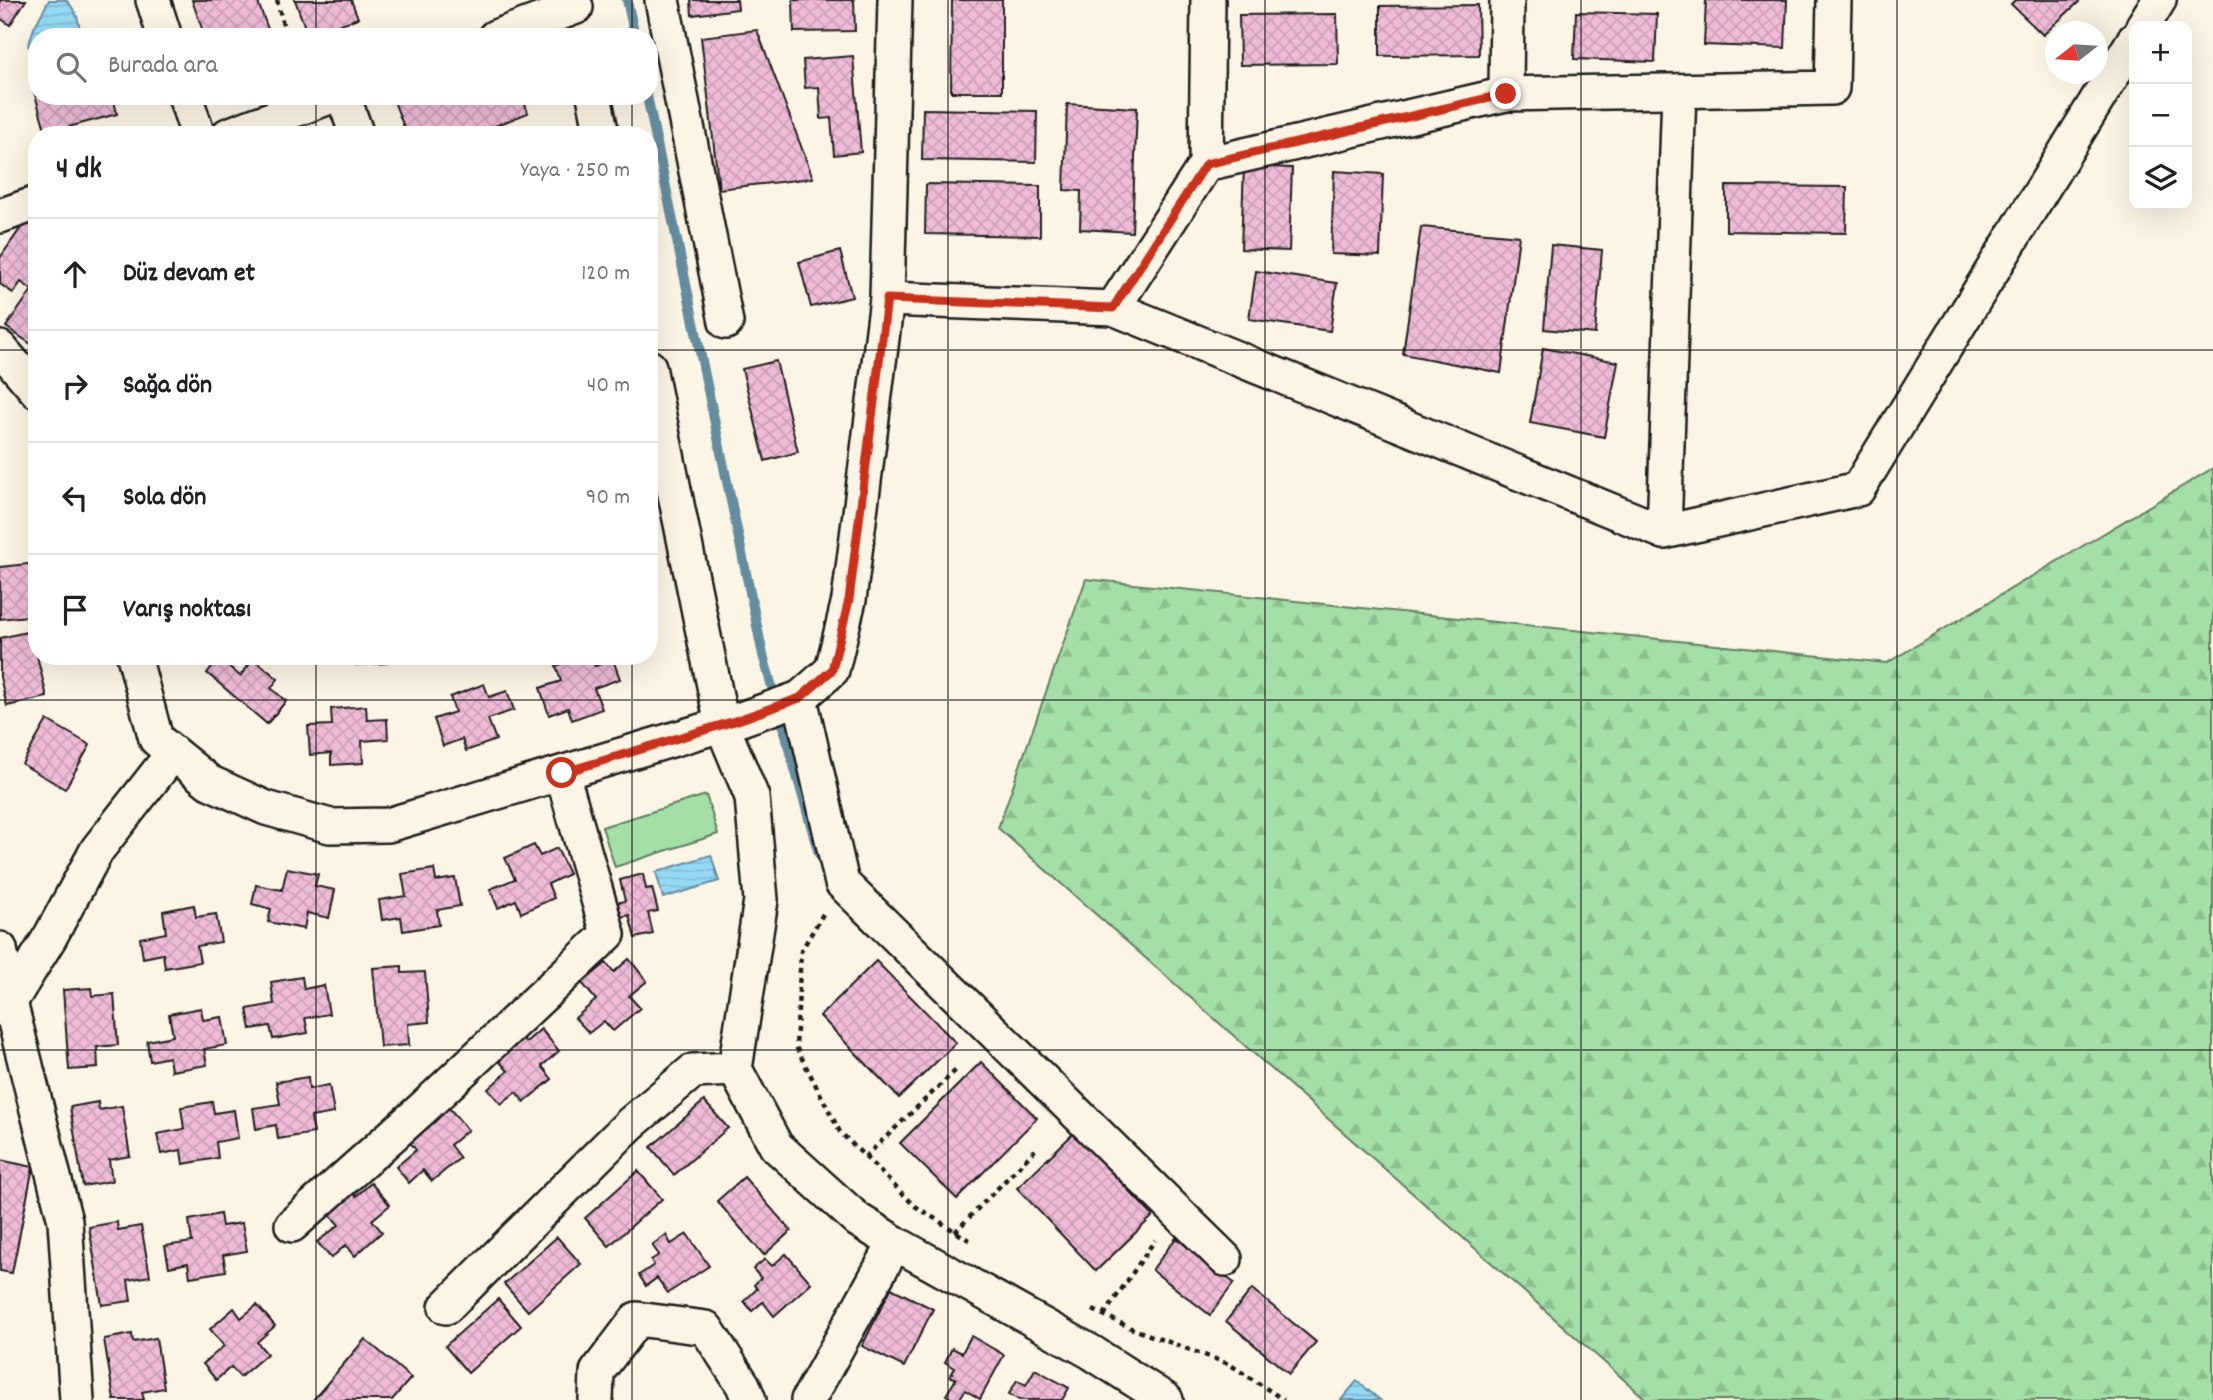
<!DOCTYPE html>
<html lang="tr">
<meta charset="utf-8">
<style>
body{margin:0;font-family:Dekko,sans-serif;background:#f6f6f6;color:#202124}
.controls{position:absolute;right:21px;top:21px;display:grid;overflow:hidden;border-radius:14px;box-shadow:0 7px 28px #0002}
.controls button{width:63px;height:63px;display:grid;place-items:center;padding:0;border:0;border-bottom:2px solid #e0e0e0;background:#fff;color:#202124;font:35px sans-serif}
.compass{position:absolute;left:2045px;top:21px;width:63px;height:63px;border-radius:50%;background:#fff;box-shadow:0 7px 28px #0002;rotate:253deg}
.stop{position:absolute;width:21px;height:21px;margin:-16px;border:5px solid #c8321e;border-radius:50%;background:#fff}
.stop.end{background:#c8321e;border-color:#fff;box-shadow:0 2px 7px #0008}
.list{margin:0;padding:0;list-style:none}
h2{display:flex;justify-content:space-between;align-items:center;height:91px;margin:0;padding:0 28px;font-size:30px}
h2 small{font-size:23px;font-weight:400;color:#757577}
.list li{display:grid;grid-template-columns:46px 1fr auto;gap:21px;align-items:center;box-sizing:border-box;height:112px;padding:0 28px;border-top:2px solid #e0e0e0}
.list b{display:block;font-size:26px;white-space:nowrap}
.list em{font-size:23px;font-style:normal;color:#757577}
.icon{flex:none;width:38px;height:38px;fill:none;stroke:currentColor;stroke-width:2;stroke-linecap:round;stroke-linejoin:round}
.map{position:relative;flex:none;width:2213px;height:1400px;overflow:hidden}
.search{position:absolute;background:#fff;box-shadow:0 7px 28px #0002;left:28px;top:28px;width:630px;height:77px;display:flex;align-items:center;gap:18px;box-sizing:border-box;padding:0 24px;border-radius:28px;color:#757577;font-size:26px}
.panel{position:absolute;background:#fff;box-shadow:0 7px 28px #0002;left:28px;top:126px;width:630px;height:539px;border-radius:28px}
.map>svg:first-child{display:block}
.green{fill:#a3dfa6;stroke:#607e61;stroke-width:2}
.forest{fill:url(#forest-firs);stroke:#607e61;stroke-width:2}
.water{fill:url(#water-rules);stroke:#658d9f;stroke-width:2}
.lines{fill:none;stroke-linecap:round;stroke-linejoin:round}
.stream{stroke:#658d9f;stroke-width:10}
.building{fill:url(#building-cross-hatch);stroke:#1c1c1c;stroke-width:2}
.minor-casing{stroke:#1c1c1c;stroke-width:38}
.path{stroke:#1c1c1c;stroke-width:4.5;stroke-dasharray:5 5;stroke-linecap:butt}
.minor{stroke:#fcf5e5;stroke-width:33}
.route{stroke:#c8321e;stroke-width:9}
.grid{fill:none;stroke:#1c1c1c;stroke-width:2;stroke-opacity:0.55}
</style>
<div class="map">
<svg width="2213" height="1400" viewBox="0 0 2213 1400">
<defs>
<pattern id="forest-firs" width="22" height="20" patternUnits="userSpaceOnUse" patternTransform="scale(1.75)"><rect width="22" height="20" fill="#a3dfa6"/><path d="M5 1l3.5 6h-7zM16 11l3.5 6h-7z" fill="#8cbf8e"/></pattern>
<pattern id="water-rules" width="6" height="5" patternUnits="userSpaceOnUse" patternTransform="scale(1.75)"><rect width="6" height="5" fill="#95d9f6"/><path d="M0 2.5h6" fill="none" stroke="#80bad2"/></pattern>
<pattern id="building-cross-hatch" width="8" height="8" patternUnits="userSpaceOnUse" patternTransform="scale(1.75)"><rect width="8" height="8" fill="#efbbd7"/><path d="M0 0l8 8M0 8l8-8" fill="none" stroke="#cca0b8"/></pattern>
</defs>
<rect width="100%" height="100%" fill="#fcf5e5"/>
<filter id="ink" filterUnits="userSpaceOnUse"><feTurbulence type="fractalNoise" baseFrequency=".0143" numOctaves="2"/><feDisplacementMap in="SourceGraphic" scale="14" xChannelSelector="R" yChannelSelector="G"/><feConvolveMatrix kernelMatrix="1 2 1 2 8 2 1 2 1" color-interpolation-filters="sRGB"/></filter>
<g filter="url(#ink)">
<polygon class="green" points="706,795 718,834 615,867 602,827"/>
<polygon class="forest" points="2213,468 2213,1400 1647,1400 998,828 1086,579 1887,663"/>
<g class="water">
<path d="M 49,0 L 66,0 C 77,12 80,21 80,37 L 37,37 L 37,53 L 28,46 L 34,28 Z"/>
<polygon points="711,855 719,881 663,898 656,872"/>
<polygon points="1357,1381 1380,1400 1341,1400"/>
</g>
<g class="lines">
<g class="stream">
<polyline points="627,0 635,37"/>
<polyline points="647,96 763,655 819,854"/>
</g>
</g>
<g class="building">
<polygon points="0,0 26,0 10,25 0,18"/>
<polygon points="192,0 257,0 271,37 205,37"/>
<polygon points="295,0 351,0 358,18 308,36"/>
<polygon points="691,0 737,0 738,9 692,15"/>
<polygon points="793,0 854,0 855,31 794,32"/>
<polygon points="952,0 1002,0 1002,92 951,92"/>
<polygon points="1706,0 1787,0 1785,48 1704,45"/>
<polygon points="2015,0 2081,0 2043,35 2011,4"/>
<polygon points="1478,5 1479,55 1380,56 1380,6"/>
<polygon points="1576,12 1657,14 1655,62 1574,59"/>
<polygon points="1337,14 1338,64 1240,65 1239,15"/>
<polygon points="757,30 813,178 719,189 701,37"/>
<polygon points="853,56 861,152 834,155 831,118 821,119 819,87 805,88 803,60"/>
<polygon points="37,83 37,96 113,96 117,114 46,133 32,84"/>
<polygon points="392,96 522,96 528,113 472,135 407,135"/>
<polygon points="1067,104 1137,108 1132,232 1080,229 1081,191 1064,190"/>
<polygon points="923,109 1037,111 1036,162 922,160"/>
<polygon points="1244,166 1292,168 1289,251 1241,249"/>
<polygon points="1334,171 1383,174 1380,256 1331,254"/>
<polygon points="926,184 1040,186 1040,236 925,234"/>
<polygon points="1726,186 1847,187 1846,233 1726,231"/>
<polygon points="33,210 37,213 37,348 6,327 32,290 21,282 13,293 0,284 0,258"/>
<polygon points="1421,227 1519,236 1501,373 1403,354"/>
<polygon points="1551,245 1602,250 1595,334 1544,329"/>
<polygon points="840,251 852,297 811,307 799,262"/>
<polygon points="1256,271 1337,283 1330,331 1249,319"/>
<polygon points="1543,348 1618,362 1604,437 1530,423"/>
<polygon points="776,361 798,452 765,461 742,369"/>
<polygon points="37,563 37,615 0,619 0,567"/>
<polygon points="31,631 47,697 7,706 0,677 0,638"/>
<polygon points="355,656 387,656 387,663 356,665"/>
<polygon points="582,656 591,656 595,666 613,660 620,679 594,688 602,709 572,720 568,708 549,715 540,688 561,681 556,666"/>
<polygon points="219,658 240,676 254,659 278,679 271,688 286,701 267,724 207,673"/>
<polygon points="484,684 489,697 507,691 514,710 488,719 496,740 466,751 462,739 443,746 434,719 455,712 450,697"/>
<polygon points="366,706 367,720 387,719 388,739 362,741 363,763 331,765 331,753 310,755 308,726 332,725 331,709"/>
<polygon points="47,720 90,745 65,789 22,764"/>
<polygon points="534,845 540,856 557,848 569,874 548,884 554,898 521,913 516,900 498,908 490,889 515,879 505,858"/>
<polygon points="287,868 318,874 315,886 335,890 329,918 307,913 304,929 268,922 271,909 252,904 256,885 282,890"/>
<polygon points="434,869 436,881 455,878 460,906 437,910 439,925 403,931 401,917 382,920 379,900 406,896 402,874"/>
<polygon points="643,874 646,889 652,888 658,911 648,913 653,934 635,938 629,915 618,918 615,903 625,901 620,880"/>
<polygon points="194,905 196,917 216,914 221,942 197,946 200,962 165,968 163,954 143,958 140,938 166,933 163,911"/>
<polygon points="629,959 647,981 629,996 640,1008 613,1031 604,1021 589,1033 575,1018 596,1000 582,983 606,963 614,972"/>
<polygon points="876,961 956,1043 899,1098 820,1016"/>
<polygon points="402,966 402,973 425,972 429,1022 408,1024 409,1045 380,1047 373,968"/>
<polygon points="302,977 304,989 324,985 329,1014 305,1018 308,1033 273,1039 270,1026 251,1029 247,1009 274,1004 271,982"/>
<polygon points="91,988 92,996 114,994 118,1045 97,1047 98,1068 69,1070 63,990"/>
<polygon points="201,1008 203,1020 222,1017 227,1045 204,1049 207,1065 171,1071 169,1057 150,1061 147,1041 173,1036 169,1014"/>
<polygon points="541,1029 559,1051 542,1066 552,1079 524,1102 516,1092 501,1104 488,1089 508,1071 493,1054 518,1033 526,1042"/>
<polygon points="981,1062 1037,1118 957,1199 900,1143"/>
<polygon points="308,1077 309,1089 329,1085 334,1113 311,1117 314,1133 278,1139 276,1125 256,1129 253,1108 280,1104 276,1082"/>
<polygon points="704,1101 728,1128 674,1175 651,1147"/>
<polygon points="98,1102 99,1110 122,1106 130,1156 109,1160 112,1181 83,1186 70,1107"/>
<polygon points="212,1102 214,1113 234,1110 238,1138 216,1142 218,1158 183,1164 181,1150 161,1154 157,1134 184,1129 181,1107"/>
<polygon points="449,1108 468,1130 450,1145 460,1158 432,1181 423,1170 409,1183 396,1167 416,1150 402,1132 426,1112 434,1121"/>
<polygon points="1074,1133 1153,1216 1096,1271 1017,1188"/>
<polygon points="0,1160 33,1167 12,1273 0,1271"/>
<polygon points="638,1171 662,1199 609,1246 585,1218"/>
<polygon points="744,1177 791,1231 764,1255 717,1201"/>
<polygon points="371,1183 390,1205 372,1220 382,1232 355,1256 346,1245 331,1258 317,1242 339,1225 324,1208 348,1187 356,1196"/>
<polygon points="220,1214 222,1226 242,1223 247,1251 223,1255 226,1271 190,1277 188,1263 169,1267 165,1246 192,1242 189,1220"/>
<polygon points="117,1222 118,1230 141,1226 150,1276 128,1280 131,1301 102,1305 89,1227"/>
<polygon points="687,1234 709,1266 668,1293 657,1278 646,1286 639,1275 654,1265 651,1260 659,1255 652,1245 666,1235 671,1244"/>
<polygon points="557,1237 581,1264 528,1311 504,1284"/>
<polygon points="1176,1238 1234,1283 1210,1315 1152,1270"/>
<polygon points="786,1254 811,1283 774,1316 763,1302 752,1311 744,1301 757,1289 754,1285 761,1278 753,1269 765,1259 772,1266"/>
<polygon points="891,1288 933,1309 904,1367 862,1346"/>
<polygon points="1252,1289 1316,1342 1289,1374 1226,1321"/>
<polygon points="498,1299 521,1326 468,1373 445,1346"/>
<polygon points="257,1305 275,1326 257,1342 267,1354 240,1377 231,1367 216,1380 203,1364 224,1346 210,1329 234,1308 241,1318"/>
<polygon points="132,1334 133,1342 156,1338 164,1388 142,1392 144,1400 114,1400 104,1339"/>
<polygon points="971,1336 1004,1355 980,1399 965,1390 959,1400 954,1400 946,1395 956,1379 950,1376 955,1368 945,1362 952,1348 962,1353"/>
<polygon points="365,1339 411,1378 392,1400 313,1400"/>
<polygon points="1035,1369 1069,1388 1062,1400 1019,1400 1009,1394 1017,1380 1026,1385"/>
</g>
<g class="lines">
<g class="minor-casing">
<g id="minor">
<polyline points="153,0 165,37"/>
<polyline points="662,0 726,322"/>
<polyline points="2143,26 2159,0"/>
<polyline points="495,37 576,7"/>
<polyline points="1506,94 1507,0"/>
<polyline points="185,96 198,135"/>
<polyline points="343,96 357,135"/>
<polyline points="594,96 602,135"/>
<polyline points="228,135 332,96"/>
<polyline points="1206,164 1506,94 1832,88 1834,0"/>
<polyline points="0,216 37,203"/>
<polyline points="887,299 1113,308 1664,532 1858,489 2134,40"/>
<polyline points="1113,308 1206,164 1208,0"/>
<polyline points="0,348 37,391"/>
<polyline points="649,367 722,725 752,797 761,900 735,1069 776,1146 858,1220 895,1243 1091,1352 1166,1400"/>
<polyline points="1664,532 1679,91"/>
<polyline points="134,656 156,739 209,782 266,808 330,826 388,825 738,720 800,698 832,670 849,600 887,299 895,0"/>
<polyline points="800,698 842,883 1225,1259"/>
<polyline points="0,949 10,1002 65,1221 77,1400"/>
<polyline points="6,1011 10,1002 50,937 97,850 173,753"/>
<polyline points="292,1225 422,1109 608,934 562,773"/>
<polyline points="446,1307 630,1124 693,1071 735,1069"/>
<polyline points="596,1400 597,1372 637,1319 706,1328 743,1385 749,1400"/>
<polyline points="808,1400 895,1243"/>
</g>
</g>
<g class="path">
<polyline points="277,0 286,37"/>
<polyline points="823,914 801,951 796,1047 840,1132 915,1206 972,1242"/>
<polyline points="865,1157 956,1070"/>
<polyline points="955,1232 1038,1147"/>
<polyline points="1093,1310 1133,1329 1229,1364 1284,1400"/>
<polyline points="1104,1315 1155,1240"/>
</g>
<use href="#minor" class="minor"/>
</g>
</g>
<g class="lines" filter="url(#ink)">
<polyline class="route" points="562,773 738,720 800,698 832,670 849,600 887,299 1113,308 1206,164 1506,94"/>
</g>
<path class="grid" d="M 316,0 L 316,37M 632,0 L 632,37M 948,0 L 948,1400M 1265,0 L 1265,1400M 1581,0 L 1581,1400M 1897,0 L 1897,1400M 316,96 L 316,135M 632,96 L 632,135M 0,350 L 37,350M 649,350 L 2213,350M 316,656 L 316,1400M 632,656 L 632,1400M 0,700 L 2213,700M 0,1050 L 2213,1050"/>
</svg>
<div class="controls">
<button>+</button>
<button>−</button>
<button><svg class="icon" aria-label="layers" viewBox="0 0 24 24"><path d="M12 4l9 5-9 5-9-5zM3 14l9 5 9-5"/></svg></button>
</div>
<svg class="compass" viewBox="-18 -18 36 36"><path d="M0-13l5 13h-10z" fill="#e53935"/><path d="M0 13l5-13h-10z" fill="#757577"/></svg>
<div class="stop" style="left:562px;top:773px"></div>
<div class="stop end" style="left:1506px;top:94px"></div>
<div class="search"><svg class="icon" aria-label="search" viewBox="0 0 24 24"><circle cx="10" cy="10" r="6"/><path d="M15 15l6 6"/></svg>Burada ara</div>
<section class="panel">
<h2>4 dk<small>Yaya · 250 m</small></h2>
<ul class="list">
<li><svg class="icon" aria-label="ahead" viewBox="0 0 24 24"><path d="M12 20V5M6 11l6-6 6 6"/></svg><div><b>Düz devam et</b></div><em>120 m</em></li>
<li><svg class="icon" aria-label="right" viewBox="0 0 24 24"><path d="M7 20v-9h11M14 6l5 5-5 5"/></svg><div><b>Sağa dön</b></div><em>40 m</em></li>
<li><svg class="icon" aria-label="left" viewBox="0 0 24 24"><path d="M17 20v-9H6M10 6l-5 5 5 5"/></svg><div><b>Sola dön</b></div><em>90 m</em></li>
<li><svg class="icon" aria-label="arrive" viewBox="0 0 24 24"><path d="M6 21V4h12l-3 4 3 4H6"/></svg><div><b>Varış noktası</b></div></li>
</ul>
</section>
</div>
